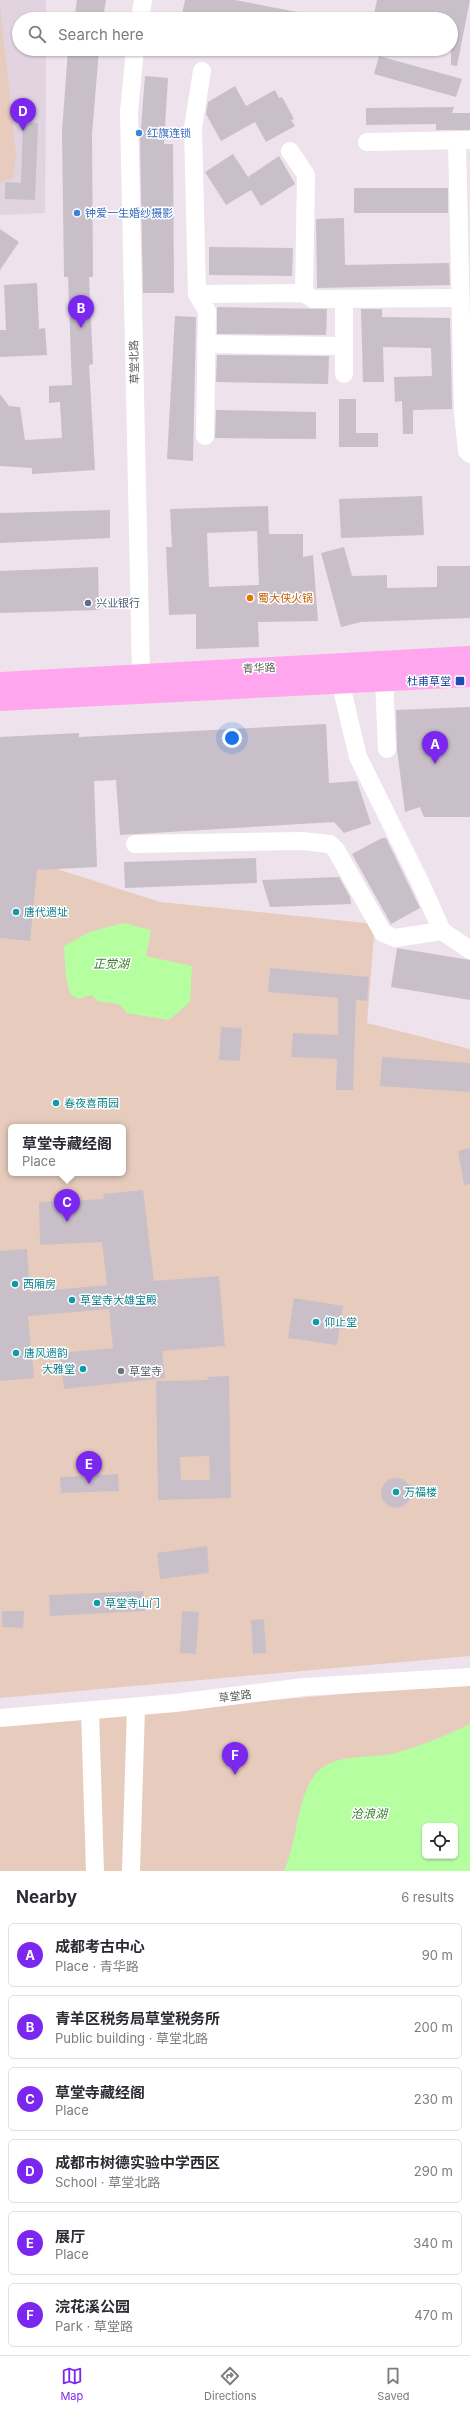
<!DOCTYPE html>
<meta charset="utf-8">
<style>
body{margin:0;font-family:Inter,"Noto Sans SC",sans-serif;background:#f7f7f7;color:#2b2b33}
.controls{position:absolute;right:12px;bottom:12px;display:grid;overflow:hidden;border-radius:6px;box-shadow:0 1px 3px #0004}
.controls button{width:36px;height:36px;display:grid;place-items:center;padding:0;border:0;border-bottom:1px solid #e1e1e2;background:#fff;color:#2b2b33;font:20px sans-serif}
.you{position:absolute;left:232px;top:738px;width:14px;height:14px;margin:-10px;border:3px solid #fff;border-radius:50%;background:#1a73e8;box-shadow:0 0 0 6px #1a73e833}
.badge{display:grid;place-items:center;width:26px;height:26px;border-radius:50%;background:#7c27f0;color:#fff;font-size:13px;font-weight:700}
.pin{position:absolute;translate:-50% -33px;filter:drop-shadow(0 1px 2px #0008)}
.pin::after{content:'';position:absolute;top:21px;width:14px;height:12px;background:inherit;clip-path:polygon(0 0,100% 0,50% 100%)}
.popup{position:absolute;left:8px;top:1124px;width:118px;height:52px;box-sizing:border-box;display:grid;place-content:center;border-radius:6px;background:#fff;filter:drop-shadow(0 1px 3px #0005);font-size:13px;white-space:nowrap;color:#7c7c81}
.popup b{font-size:15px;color:#2b2b33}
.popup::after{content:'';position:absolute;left:50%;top:100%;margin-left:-8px;border:8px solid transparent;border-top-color:#fff}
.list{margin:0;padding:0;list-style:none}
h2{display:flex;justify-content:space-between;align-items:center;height:52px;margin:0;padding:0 16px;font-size:17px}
h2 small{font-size:13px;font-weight:400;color:#7c7c81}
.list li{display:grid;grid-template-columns:26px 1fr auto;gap:12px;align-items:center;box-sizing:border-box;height:64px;margin:0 8px 8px;padding:0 8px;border:1px solid #e1e1e2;border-radius:6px}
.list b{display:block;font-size:15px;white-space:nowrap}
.list p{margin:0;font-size:13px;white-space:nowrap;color:#7c7c81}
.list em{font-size:13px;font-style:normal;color:#7c7c81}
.icon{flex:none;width:22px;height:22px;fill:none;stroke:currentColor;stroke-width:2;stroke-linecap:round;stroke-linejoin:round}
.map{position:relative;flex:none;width:470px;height:1871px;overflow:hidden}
.search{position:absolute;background:#fff;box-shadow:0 1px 3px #0004;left:12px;right:12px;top:12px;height:44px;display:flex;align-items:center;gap:10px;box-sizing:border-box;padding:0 14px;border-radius:22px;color:#7c7c81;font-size:15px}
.sheet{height:484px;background:#fff}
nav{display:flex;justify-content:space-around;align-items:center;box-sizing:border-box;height:56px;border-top:1px solid #e1e1e2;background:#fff;font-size:11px;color:#7c7c81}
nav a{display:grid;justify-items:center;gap:2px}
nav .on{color:#7c27f0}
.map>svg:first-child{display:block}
.education{fill:#e1d3e0}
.green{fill:#e7ccbd;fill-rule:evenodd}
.water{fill:#b6ffa1;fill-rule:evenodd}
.building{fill:#c9bfc9;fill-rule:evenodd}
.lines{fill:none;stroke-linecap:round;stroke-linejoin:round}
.minor{stroke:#fff;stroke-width:18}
.major{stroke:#ffa6ef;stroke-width:22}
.shop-dot{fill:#3f7fe0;stroke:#fff;stroke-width:1.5}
.food-dot{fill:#e8710a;stroke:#fff;stroke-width:1.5}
.service-dot{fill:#5c6f8a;stroke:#fff;stroke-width:1.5}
.transit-dot{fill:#1a4fb4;stroke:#fff;stroke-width:1.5}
.culture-dot{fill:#0f9aa8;stroke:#fff;stroke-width:1.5}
.worship-dot{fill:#6b7280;stroke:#fff;stroke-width:1.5}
.labels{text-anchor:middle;stroke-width:3;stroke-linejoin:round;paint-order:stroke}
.shop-label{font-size:11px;fill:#366cbe;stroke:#fff;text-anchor:start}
.street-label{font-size:11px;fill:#5c645b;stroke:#fff}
.food-label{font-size:11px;fill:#c56008;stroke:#fff;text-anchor:start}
.service-label{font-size:11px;fill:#4e5e75;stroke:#fff;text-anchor:start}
.transit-label{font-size:11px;fill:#164399;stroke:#fff;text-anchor:end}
.culture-label{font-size:11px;fill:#0d838f;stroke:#fff;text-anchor:start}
.worship-label{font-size:11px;fill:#5b616d;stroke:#fff;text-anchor:start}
.water-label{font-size:12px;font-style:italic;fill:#387e2d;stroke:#fff}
</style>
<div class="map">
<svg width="470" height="1871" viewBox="0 0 470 1871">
<rect width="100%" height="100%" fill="#eee2ed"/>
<polygon class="education" points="0,0 46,0 46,19 19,19 19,49 46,49 45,213 0,215"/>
<g class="green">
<polygon points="0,4 16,155 13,178 0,183"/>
<path d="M 54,868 L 160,902 L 375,924 L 367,1023 L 470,1049 L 470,1656 L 0,1698 L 0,873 ZM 11,1127 L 123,1127 L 123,1173 L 11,1173 Z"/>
<path d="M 470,1683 L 470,1871 L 0,1871 L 0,1724 ZM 425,1826 L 455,1826 L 455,1856 L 425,1856 Z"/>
</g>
<g class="water">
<polygon points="123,923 151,930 146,956 192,966 190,1002 169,1020 127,1013 119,1004 97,1001 92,995 78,999 70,994 66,976 64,946 90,932"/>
<path d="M 470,1724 L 470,1871 L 284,1871 C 297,1843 297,1799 314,1776 C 333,1750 372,1761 399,1752 C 423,1745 448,1735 470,1724 ZM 425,1826 L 455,1826 L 455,1856 L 425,1856 Z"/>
</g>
<g class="building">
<polygon points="77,0 106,0 103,18 75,14"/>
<polygon points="185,0 235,0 302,13 301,19 181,19"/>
<polygon points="377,0 470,0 457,66 451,65 451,19 373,19"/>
<polygon points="68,49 99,49 92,134 93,277 89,277 93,364 89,365 95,470 32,474 32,468 0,466 0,394 9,406 20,407 25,440 62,438 60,402 49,403 49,386 72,385 68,277 64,277 62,132"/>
<polygon points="379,56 462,79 456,97 374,74"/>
<polygon points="145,76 168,78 164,144 173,144 174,293 143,293 140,140"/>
<polygon points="235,86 246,106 275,90 279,98 282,97 294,119 291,120 295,126 266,142 255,122 221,141 206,114 208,102"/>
<polygon points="454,107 452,113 470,113 470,130 436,130 436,124 366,125 366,108"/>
<polygon points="23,122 38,123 35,200 5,199 5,182 21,183"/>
<polygon points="233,154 248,177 279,156 295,184 261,206 251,190 226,205 205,172"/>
<rect x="354" y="188" width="94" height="25"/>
<polygon points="344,218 345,265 449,263 450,285 317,288 316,219"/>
<polygon points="0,229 19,242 0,270"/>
<polygon points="209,247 293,248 292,276 209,275"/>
<polygon points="37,283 39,329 45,328 47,355 0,357 0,330 6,330 4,285"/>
<polygon points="217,307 327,309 326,335 217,334"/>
<polygon points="361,309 382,309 382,317 450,318 452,409 413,410 413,434 403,434 402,401 395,402 394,377 432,376 431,348 383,347 384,382 363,382"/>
<polygon points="175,316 196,317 193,461 167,459"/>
<polygon points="217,355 329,356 328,384 216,382"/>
<polygon points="339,399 356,399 356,433 378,433 378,447 339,447"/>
<polygon points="216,410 316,412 316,439 215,438"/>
<polygon points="422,496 424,535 341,538 339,499"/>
<path d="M 268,506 L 269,534 L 303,534 L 303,557 L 313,555 L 318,621 L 258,622 L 259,647 L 196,649 L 196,614 L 169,615 L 166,547 L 172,547 L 170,509 ZM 257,531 L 259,585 L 209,587 L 207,533 Z"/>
<polygon points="110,510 110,538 0,543 0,513"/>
<polygon points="344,547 352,576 387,575 387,588 437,587 437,566 470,566 470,618 361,622 341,627 321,553"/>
<polygon points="98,567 99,610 0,613 0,571"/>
<polygon points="470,707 470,817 424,817 420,807 405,812 397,749 396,710"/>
<polygon points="326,724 329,783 357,781 371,824 344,833 334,822 120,835 116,780 94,781 97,867 37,870 30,941 0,938 0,737 79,733 79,737"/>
<polygon points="382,838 386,838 420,908 391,924 352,854"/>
<polygon points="256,858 257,883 125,888 124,862"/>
<polygon points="339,877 350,897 351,904 270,907 262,880"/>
<polygon points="397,948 470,960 470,1000 391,987"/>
<polygon points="270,968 369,977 367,1001 356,1000 353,1090 336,1090 337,1059 291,1057 293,1033 338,1035 338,998 268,992"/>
<polygon points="221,1027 242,1028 240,1061 219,1060"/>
<polygon points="382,1057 470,1063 470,1092 380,1086"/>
<polygon points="470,1148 470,1184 464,1185 458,1151"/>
<polygon points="143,1190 154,1281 219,1276 225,1346 162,1351 165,1378 64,1389 60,1353 113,1348 109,1309 32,1316 28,1317 34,1378 0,1381 0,1251 27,1249 30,1292 107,1285 102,1242 40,1245 39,1202 104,1199 103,1194"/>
<polygon points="294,1298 343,1306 337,1345 288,1338"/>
<path d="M 229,1376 L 231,1498 L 158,1500 L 156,1381 L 208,1380 L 207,1377 ZM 209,1456 L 210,1480 L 181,1480 L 180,1457 Z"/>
<polygon points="118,1474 119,1491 61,1493 60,1477"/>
<circle cx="396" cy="1493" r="15"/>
<polygon points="207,1546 209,1573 160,1579 157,1553"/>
<polygon points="143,1591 145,1611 50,1616 49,1595"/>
<polygon points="2,1611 24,1611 23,1628 2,1627"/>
<polygon points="182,1611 199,1612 196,1654 180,1653"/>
<polygon points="264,1619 266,1653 253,1654 251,1620"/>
</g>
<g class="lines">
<g class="minor">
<polyline points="140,19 143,0"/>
<polyline points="135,49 129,112 141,675"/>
<polyline points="202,71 193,128 197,294 207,311 205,436"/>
<polyline points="457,140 463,413 467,451 470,454"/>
<polyline points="367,142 470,140"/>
<polyline points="290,151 306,175 304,293"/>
<polyline points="197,294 304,293 313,299 460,298"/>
<polyline points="206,344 343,346"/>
<polyline points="344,374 344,299"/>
<polyline points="384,680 387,749"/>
<polyline points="340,681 358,757 420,882 442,931 470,950"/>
<polyline points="135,844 302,841 330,844 336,850 383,933 395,938 442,931"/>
<polyline points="90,1711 95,1871"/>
<polyline points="0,1718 175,1703 304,1687 470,1677"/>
<polyline points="131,1871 136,1707"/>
</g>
<g class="major">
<polyline points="0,683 470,657"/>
<polyline points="0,700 470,676"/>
</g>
</g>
<g class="shop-dot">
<circle cx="139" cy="133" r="4"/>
<circle cx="77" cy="213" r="4"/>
</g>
<circle class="food-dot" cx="250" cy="598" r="4"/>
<circle class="service-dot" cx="88" cy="603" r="4"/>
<rect class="transit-dot" x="455" y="676" width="10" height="10" rx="2"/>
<g class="culture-dot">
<circle cx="16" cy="912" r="4"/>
<circle cx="56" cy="1103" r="4"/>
<circle cx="15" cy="1284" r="4"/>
<circle cx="72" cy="1300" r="4"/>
<circle cx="316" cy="1322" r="4"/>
<circle cx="16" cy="1353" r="4"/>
<circle cx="83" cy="1369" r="4"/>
<circle cx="396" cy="1492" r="4"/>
<circle cx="97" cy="1603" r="4"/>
</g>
<circle class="worship-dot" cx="121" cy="1371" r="4"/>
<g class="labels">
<g class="shop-label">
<text x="147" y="137">红旗连锁</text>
<text x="85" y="217">钟爱一生婚纱摄影</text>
</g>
<g class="street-label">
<text transform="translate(134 362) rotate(-91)" y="4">草堂北路</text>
<text transform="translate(259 668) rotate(-3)" y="4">青华路</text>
<text transform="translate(235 1696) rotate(-7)" y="4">草堂路</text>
</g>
<g class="food-label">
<text x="258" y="602">蜀大侠火锅</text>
</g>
<g class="service-label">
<text x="96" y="607">兴业银行</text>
</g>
<g class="transit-label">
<text x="451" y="685">杜甫草堂</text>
</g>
<g class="culture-label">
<text x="24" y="916">唐代遗址</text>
<text x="64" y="1107">春夜喜雨园</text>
<text x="23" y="1288">西厢房</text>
<text x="80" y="1304">草堂寺大雄宝殿</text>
<text x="324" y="1326">仰止堂</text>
<text x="24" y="1357">唐风遗韵</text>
<text x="75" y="1373" text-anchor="end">大雅堂</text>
<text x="404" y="1496">万福楼</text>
<text x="105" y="1607">草堂寺山门</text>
</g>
<g class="worship-label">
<text x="129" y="1375">草堂寺</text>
</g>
<g class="water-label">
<text x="111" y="968">正觉湖</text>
<text x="369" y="1818">沧浪湖</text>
</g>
</g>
</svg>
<div class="controls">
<button><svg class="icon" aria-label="locate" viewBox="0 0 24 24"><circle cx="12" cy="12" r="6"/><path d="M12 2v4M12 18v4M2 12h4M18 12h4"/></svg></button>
</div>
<div class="you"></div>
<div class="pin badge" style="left:435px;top:764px">A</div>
<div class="pin badge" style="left:81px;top:328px">B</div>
<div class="pin badge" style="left:67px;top:1222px">C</div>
<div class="popup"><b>草堂寺藏经阁</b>Place</div>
<div class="pin badge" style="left:23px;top:131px">D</div>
<div class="pin badge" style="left:89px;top:1484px">E</div>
<div class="pin badge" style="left:235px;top:1775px">F</div>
<div class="search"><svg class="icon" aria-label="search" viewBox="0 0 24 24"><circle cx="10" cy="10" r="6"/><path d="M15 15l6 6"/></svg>Search here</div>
</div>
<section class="sheet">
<h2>Nearby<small>6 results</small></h2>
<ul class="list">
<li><span class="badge">A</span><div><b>成都考古中心</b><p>Place · 青华路</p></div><em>90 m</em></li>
<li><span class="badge">B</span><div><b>青羊区税务局草堂税务所</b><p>Public building · 草堂北路</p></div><em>200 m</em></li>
<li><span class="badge">C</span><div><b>草堂寺藏经阁</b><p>Place</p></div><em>230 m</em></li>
<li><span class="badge">D</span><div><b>成都市树德实验中学西区</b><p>School · 草堂北路</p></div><em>290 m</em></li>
<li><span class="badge">E</span><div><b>展厅</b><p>Place</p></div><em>340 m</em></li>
<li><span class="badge">F</span><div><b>浣花溪公园</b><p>Park · 草堂路</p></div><em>470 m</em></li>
</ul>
</section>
<nav>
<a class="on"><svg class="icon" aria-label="map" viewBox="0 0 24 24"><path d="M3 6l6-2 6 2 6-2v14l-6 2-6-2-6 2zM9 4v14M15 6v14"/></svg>Map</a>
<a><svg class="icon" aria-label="directions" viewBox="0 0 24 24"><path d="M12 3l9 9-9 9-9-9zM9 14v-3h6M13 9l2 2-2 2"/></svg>Directions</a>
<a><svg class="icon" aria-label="saved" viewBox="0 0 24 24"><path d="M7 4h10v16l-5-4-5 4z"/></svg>Saved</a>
</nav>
